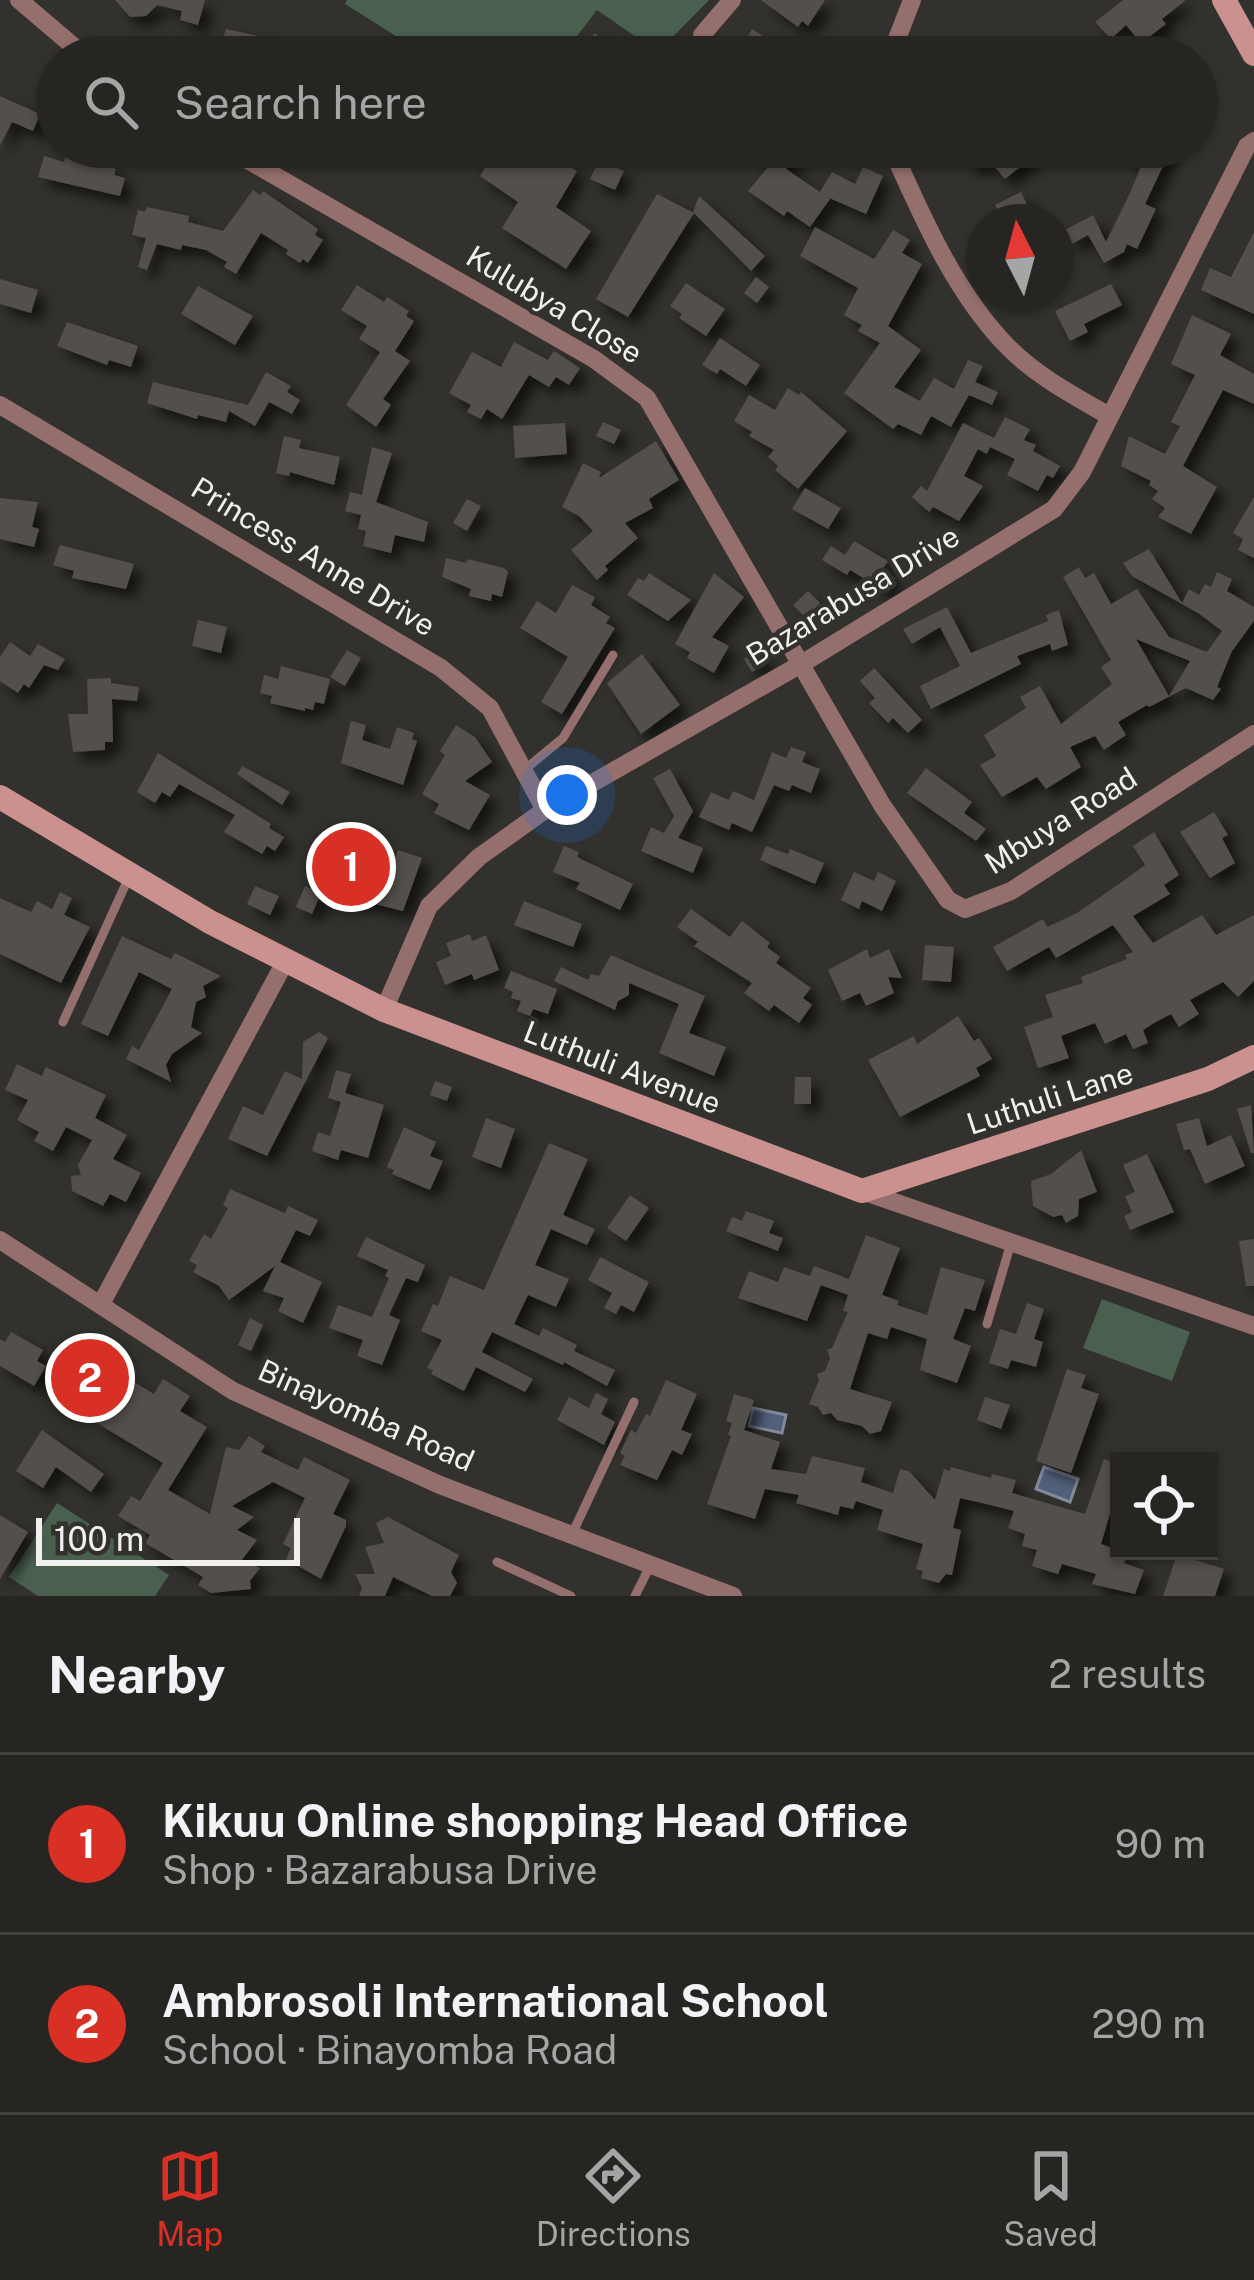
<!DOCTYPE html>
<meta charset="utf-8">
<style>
body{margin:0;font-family:"Public Sans",sans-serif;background:#2e2d2a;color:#f1f3f6}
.controls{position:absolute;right:36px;bottom:36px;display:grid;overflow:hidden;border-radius:0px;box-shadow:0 3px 9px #0004}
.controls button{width:108px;height:108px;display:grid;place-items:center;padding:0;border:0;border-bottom:3px solid #424240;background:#262522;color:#f1f3f6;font:60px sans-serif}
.compass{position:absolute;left:966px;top:204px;width:108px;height:108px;border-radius:50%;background:#262522;box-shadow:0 3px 9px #0004;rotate:354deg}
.scale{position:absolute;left:36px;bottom:30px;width:264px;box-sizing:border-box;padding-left:12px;border:6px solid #f1f0ee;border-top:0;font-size:33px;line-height:42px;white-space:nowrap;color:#f1f0ee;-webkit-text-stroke:9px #32312d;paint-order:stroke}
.you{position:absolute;left:567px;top:795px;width:42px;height:42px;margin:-30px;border:9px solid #fff;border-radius:50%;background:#1a73e8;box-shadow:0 0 0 18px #1a73e833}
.badge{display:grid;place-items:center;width:78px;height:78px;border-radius:50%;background:#d93025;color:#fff;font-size:39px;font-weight:700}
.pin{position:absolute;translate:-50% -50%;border:6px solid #fff;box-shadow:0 3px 12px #0006}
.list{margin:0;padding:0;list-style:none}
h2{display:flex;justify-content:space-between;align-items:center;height:156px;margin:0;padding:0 48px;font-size:51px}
h2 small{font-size:39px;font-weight:400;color:#a4a5a5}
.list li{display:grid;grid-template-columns:78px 1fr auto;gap:36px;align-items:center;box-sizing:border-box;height:180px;padding:0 48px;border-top:3px solid #424240}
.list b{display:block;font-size:45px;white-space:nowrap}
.list p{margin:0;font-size:39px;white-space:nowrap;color:#a4a5a5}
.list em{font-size:39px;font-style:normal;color:#a4a5a5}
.icon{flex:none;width:66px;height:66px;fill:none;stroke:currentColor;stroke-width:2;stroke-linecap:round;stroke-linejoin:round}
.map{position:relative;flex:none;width:1254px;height:1596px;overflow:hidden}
.search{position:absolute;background:#262522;box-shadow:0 3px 9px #0004;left:36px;right:36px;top:36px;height:132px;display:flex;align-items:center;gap:30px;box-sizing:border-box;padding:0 42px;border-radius:66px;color:#a4a5a5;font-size:45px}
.sheet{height:516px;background:#262522}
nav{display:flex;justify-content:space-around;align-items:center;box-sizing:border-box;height:168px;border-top:3px solid #424240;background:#262522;font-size:33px;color:#a4a5a5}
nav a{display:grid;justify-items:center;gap:6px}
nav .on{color:#d93025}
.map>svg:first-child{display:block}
.green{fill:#4a604f}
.water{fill:#525f78;stroke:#828a9b;stroke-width:3}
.building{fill:#524f4b;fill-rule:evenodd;filter:url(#shadow)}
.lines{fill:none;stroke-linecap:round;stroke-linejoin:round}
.lane{stroke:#946f6d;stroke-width:9}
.street{stroke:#946f6d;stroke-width:18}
.secondary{stroke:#cb918e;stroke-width:24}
.labels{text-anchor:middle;stroke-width:9;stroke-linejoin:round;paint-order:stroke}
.street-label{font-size:30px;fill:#f1f0ee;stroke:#32312d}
</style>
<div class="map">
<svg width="1254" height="1596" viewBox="0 0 1254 1596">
<defs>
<filter id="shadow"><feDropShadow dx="9" dy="9" stdDeviation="6" flood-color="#0009"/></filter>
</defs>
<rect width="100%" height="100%" fill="#32312d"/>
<g class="green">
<polygon points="347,0 709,0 658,52 597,10 561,57 429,57 345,4"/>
<polygon points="1102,1299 1190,1332 1172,1381 1083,1348"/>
<polygon points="57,1503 169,1575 155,1596 38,1596 9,1577"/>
</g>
<g class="water">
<polygon points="753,1408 786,1415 782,1433 749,1426"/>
<polygon points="1044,1467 1078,1479 1070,1502 1036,1489"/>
</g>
<g class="building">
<polygon points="115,0 205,0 198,25 180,20 182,11 157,5 146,16 130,17"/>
<polygon points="761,0 825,0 808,26 802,21 798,27"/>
<polygon points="1123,0 1186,0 1162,19 1166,24 1141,43 1126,25 1111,39 1095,22"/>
<polygon points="226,29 302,45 299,57 246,57 219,51"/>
<polygon points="752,29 776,44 797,57 735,57"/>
<polygon points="595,33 625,57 575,57"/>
<polygon points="1019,35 1036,57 990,57"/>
<polygon points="0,96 40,114 33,131 12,122 0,146"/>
<polygon points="479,147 517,147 546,167 552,157 577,171 556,207 591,231 566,269 502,228 518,202 480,176 486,166 472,156"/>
<polygon points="741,147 803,147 786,169 820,192 832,172 855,184 863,167 883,176 866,214 827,197 830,199 810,227 787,211 784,216 748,191 769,166"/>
<polygon points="962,147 1026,147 1035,155 1005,179 989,160 972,168"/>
<polygon points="1106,147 1172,147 1145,204 1156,209 1137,249 1127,244 1124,252 1104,263 1088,235 1072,244 1065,230 1093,215 1106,242 1130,193 1142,164"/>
<polygon points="44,156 64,162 65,157 74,160 75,157 116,169 114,175 125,178 120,196 38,177"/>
<polygon points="600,159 624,171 615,190 590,179"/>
<polygon points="253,190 260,195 263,191 318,229 315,235 323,240 308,263 303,259 300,263 286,254 288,250 261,233 236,274 224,267 227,262 206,250 182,245 181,250 157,244 147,270 138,267 146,238 132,235 138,210 145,212 147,207 189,216 188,222 223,231"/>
<polygon points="1021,192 1030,211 1004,222 995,205"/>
<polygon points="657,194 694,213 628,317 596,299"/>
<polygon points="699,196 765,256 751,271 693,212"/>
<polygon points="815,227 874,259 893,230 910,240 902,253 922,264 888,326 921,350 894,387 920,401 934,378 954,389 968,360 983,366 975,382 998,392 992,405 969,395 951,427 931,416 921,435 898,424 893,429 844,393 880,343 858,331 862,325 844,315 858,288 800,256"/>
<polygon points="1254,232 1254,314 1201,290 1210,268 1231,277"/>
<polygon points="756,277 769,287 757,303 744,293"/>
<polygon points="0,279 38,290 31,313 0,304"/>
<polygon points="686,283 725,309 706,336 679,318 682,314 670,306"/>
<polygon points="1111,284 1122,305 1084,324 1088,332 1070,341 1055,311"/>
<polygon points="357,285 384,302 387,297 409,311 406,316 414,321 395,351 410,361 383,399 391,405 376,427 346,405 380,352 359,339 367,326 341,310"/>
<polygon points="198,286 253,316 235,345 181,314"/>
<polygon points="1192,315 1231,334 1220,355 1254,374 1254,404 1223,390 1183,466 1217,487 1191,534 1158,517 1165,508 1152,499 1158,491 1149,485 1151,481 1121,466 1129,436 1165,454 1180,426 1171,422 1195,375 1171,364"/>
<polygon points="67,322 138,346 131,367 109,360 107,365 57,346"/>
<polygon points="720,338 760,365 746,386 720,369 717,374 702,365"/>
<polygon points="514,342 548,360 554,351 580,368 569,385 556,377 549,387 529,375 502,419 487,409 481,419 467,412 471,405 449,393 472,352 501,367"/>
<polygon points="266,372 291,386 287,392 300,400 292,414 269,402 255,426 229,411 226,422 198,415 197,419 147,403 153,382 248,405"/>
<polygon points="788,388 799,395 801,392 847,431 798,489 775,470 778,466 768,457 774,450 749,436 752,432 734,421 749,395 775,410"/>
<polygon points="1005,417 1030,429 1024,440 1036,445 1033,451 1060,466 1053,478 1047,475 1038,491 1007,475 1015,459 990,447 987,454 978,449 964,476 983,486 959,521 933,507 929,512 912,497 921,486 927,491 963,423 994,438"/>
<polygon points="603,422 621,430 614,444 596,436"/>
<polygon points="565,423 567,454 515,458 513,426"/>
<polygon points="284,436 301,440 299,448 340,457 334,485 290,472 289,476 276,473"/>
<polygon points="656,441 679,480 649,499 653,508 625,523 638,538 605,566 608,570 597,580 571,550 593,531 579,516 562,507 583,463 601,472 599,478"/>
<polygon points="372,447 392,453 376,502 428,522 424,542 395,535 391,553 363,546 366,531 358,529 361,515 345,511 350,492 362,495"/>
<polygon points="805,488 841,508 828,529 792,509"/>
<polygon points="1254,497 1254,558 1238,550 1243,539 1233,533"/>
<polygon points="0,498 38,502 32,527 39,529 34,547 0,539"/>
<polygon points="467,499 481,506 467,531 453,523"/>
<polygon points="854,541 888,561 882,570 895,578 886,592 850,570 847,575 822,560 831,546 845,555"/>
<polygon points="60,545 134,564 126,589 72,578 74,571 53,565"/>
<path d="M 1149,549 L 1182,603 L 1189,589 L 1199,595 L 1205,584 L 1211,587 L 1217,572 L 1232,579 L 1227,591 L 1254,607 L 1254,621 L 1232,651 L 1217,687 L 1221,689 L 1213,700 L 1186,688 L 1149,707 L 1147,705 L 1118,722 L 1126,735 L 1104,750 L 1095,736 L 1070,747 L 1081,767 L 1046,789 L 1037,777 L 1002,797 L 980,765 L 996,756 L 984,735 L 1026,708 L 1020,697 L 1040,686 L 1061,724 L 1112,684 L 1101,667 L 1111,660 L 1063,577 L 1079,567 L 1085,578 L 1094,573 L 1111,604 L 1137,589 L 1169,637 L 1207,652 L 1222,631 L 1198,613 L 1132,576 L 1123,563 ZM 1136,639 L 1190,661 L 1169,696 Z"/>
<polygon points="446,558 466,563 468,559 504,568 508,572 502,597 492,594 491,601 469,596 471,589 442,577"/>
<polygon points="649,573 691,600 668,621 627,595 638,578 644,581"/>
<polygon points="714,573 744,597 712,637 729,646 714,673 687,658 690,652 675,644"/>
<polygon points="572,585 595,597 591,605 610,617 606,623 615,628 562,714 541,702 568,657 520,628 537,601 556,613"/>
<polygon points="808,591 820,603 806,618 793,605"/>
<polygon points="947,607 971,653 1048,621 1046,615 1059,610 1068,645 1052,651 1050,644 1017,656 1021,664 931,709 920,686 960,666 940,627 912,644 903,629"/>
<polygon points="198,620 227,627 221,653 192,646"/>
<polygon points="10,642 30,656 38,644 65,659 58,670 44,665 29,688 24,684 18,693 0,681 0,657"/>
<polygon points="759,649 767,662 752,672 744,659"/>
<polygon points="347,650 361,658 345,686 330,677"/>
<polygon points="642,654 680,705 641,734 607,683"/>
<polygon points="281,666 330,679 324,704 315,702 313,710 305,708 305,711 270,703 272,696 260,693 264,675 278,679"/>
<polygon points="874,668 922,720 908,733 893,718 888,723 869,703 875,698 860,681"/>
<polygon points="111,678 111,683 139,687 137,701 112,699 113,742 105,742 105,750 73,752 68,714 88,714 87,679"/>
<polygon points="351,721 366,725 362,740 390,749 397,727 414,733 412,739 417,741 403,785 341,763"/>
<polygon points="456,725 475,737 492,762 465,781 490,795 469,830 434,813 439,804 422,794 445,755 440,751"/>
<polygon points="791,747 806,752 802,762 820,769 811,793 792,785 789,791 774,785 752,832 732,823 729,830 699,817 711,792 729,800 733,791 754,800 772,752 786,758"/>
<polygon points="158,753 271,824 269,828 284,837 275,851 267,846 262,854 224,832 235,815 179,784 170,797 162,792 155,803 137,792"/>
<polygon points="242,766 290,792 282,805 237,774"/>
<polygon points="926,768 972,802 964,813 986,829 976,841 907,793"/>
<polygon points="670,769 693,811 678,838 703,848 693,873 641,851 651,827 664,833 674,816 653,778"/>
<polygon points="1214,812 1228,835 1222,838 1235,863 1210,878 1180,832"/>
<polygon points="1154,832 1179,875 1164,885 1170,894 1133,916 1153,943 1202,915 1216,935 1254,915 1254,981 1238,997 1223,982 1190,1000 1199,1014 1179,1027 1171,1014 1154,1023 1143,1030 1148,1043 1133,1049 1126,1034 1105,1044 1095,1023 1061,1036 1069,1058 1038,1068 1024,1027 1053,1017 1045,995 1083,983 1081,977 1127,959 1125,955 1133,952 1113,925 1056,958 1049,947 1007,971 993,947 1043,919 1047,927 1077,913 1126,879 1145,865 1133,846"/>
<polygon points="564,846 579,852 577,857 633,884 620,910 576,889 580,883 553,872"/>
<polygon points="766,846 788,854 790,849 824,863 815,884 760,860"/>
<polygon points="398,850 422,858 403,911 339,895 352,858 374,865 378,853 395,858"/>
<polygon points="854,872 874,881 878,872 896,881 882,911 862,901 859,909 841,900"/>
<polygon points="255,886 279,896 270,915 247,904"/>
<polygon points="305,886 321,893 312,914 296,907"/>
<polygon points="60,892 72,898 64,915 90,927 61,983 0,954 0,898 31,912 37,901 52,909"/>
<polygon points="524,901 582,924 573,947 514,925"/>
<polygon points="691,909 730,937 742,921 770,943 767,947 780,957 776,963 811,988 803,998 812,1005 799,1023 774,1005 769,1011 744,993 752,983 694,946 698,942 677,927"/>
<polygon points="470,934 472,941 486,935 499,970 474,980 472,974 445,985 436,962 451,956 446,943"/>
<polygon points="122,936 171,959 175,953 221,976 203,986 206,997 196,1002 191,1027 202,1033 172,1054 166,1065 171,1082 126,1059 132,1046 139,1050 172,989 139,972 108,1036 81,1024"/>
<polygon points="925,945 954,947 951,982 922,980"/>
<polygon points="867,949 870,958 889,949 902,978 888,977 894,993 866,1006 860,993 842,1001 828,970"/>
<polygon points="611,955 705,996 689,1033 726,1047 714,1076 659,1053 679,1004 629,983 629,995 618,1001 615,1010 554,981 561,967 588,980 591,974 599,976"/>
<polygon points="511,971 557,989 548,1014 533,1009 530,1016 517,1011 521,1001 511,998 513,992 504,988"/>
<polygon points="958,1016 974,1041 979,1038 992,1059 976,1068 980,1076 900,1117 868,1060 914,1036 917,1044"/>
<polygon points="319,1032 328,1038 267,1156 228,1139 243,1106 263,1115 285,1071 302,1079 303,1042"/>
<polygon points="17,1064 42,1076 46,1067 106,1095 95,1118 127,1135 113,1159 141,1173 126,1202 110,1194 103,1206 72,1191 71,1176 81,1175 78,1165 92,1140 66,1127 53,1151 34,1141 39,1132 17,1120 28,1100 5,1090"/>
<polygon points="336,1070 351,1074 345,1093 384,1105 368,1158 341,1150 338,1160 312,1151 318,1132 330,1136 341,1102 328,1098"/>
<polygon points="795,1077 811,1077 811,1104 794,1104"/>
<polygon points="435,1081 452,1087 447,1101 430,1095"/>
<polygon points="1251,1105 1254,1153 1251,1153 1237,1109"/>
<polygon points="486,1118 515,1129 501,1168 472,1157"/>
<polygon points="1199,1118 1207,1146 1231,1135 1245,1166 1205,1184 1190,1149 1184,1150 1176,1124"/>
<polygon points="404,1127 436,1142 430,1156 443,1161 430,1190 392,1174 394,1170 387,1167"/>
<polygon points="549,1143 588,1159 563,1215 595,1229 587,1245 551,1229 535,1265 569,1279 556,1307 528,1295 514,1324 539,1336 543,1328 577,1345 574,1351 615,1370 607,1386 564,1362 563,1365 492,1332 482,1352 533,1379 525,1392 476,1367 464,1391 431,1374 433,1370 427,1368 442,1340 421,1331 433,1304 438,1306 450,1276 484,1290"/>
<polygon points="1081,1150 1097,1192 1079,1199 1078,1216 1066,1223 1062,1215 1053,1217 1033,1206 1031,1181 1051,1174"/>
<polygon points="1147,1154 1174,1212 1130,1230 1124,1216 1132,1212 1125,1196 1135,1192 1123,1165"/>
<polygon points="230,1189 285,1213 288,1206 318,1220 310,1236 296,1230 280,1262 322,1282 303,1323 278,1311 284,1298 263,1291 275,1266 229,1300 219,1286 193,1272 197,1265 189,1261 204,1234 211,1239 228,1208 223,1205"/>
<polygon points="630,1195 649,1208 626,1241 607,1228"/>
<polygon points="746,1211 774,1221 769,1233 783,1238 778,1251 726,1231 732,1217 742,1221"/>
<polygon points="866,1235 900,1248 882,1295 899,1301 897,1305 927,1315 941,1267 985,1280 975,1311 965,1308 953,1339 971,1346 957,1383 920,1370 927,1339 891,1327 887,1339 868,1333 850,1389 892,1402 881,1431 870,1434 862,1426 837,1420 831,1413 823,1415 818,1407 809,1404 819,1380 817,1374 825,1371 830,1358 827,1350 832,1348 848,1312 843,1311 848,1295 821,1285 807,1321 738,1298 749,1271 778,1282 784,1267 810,1276 814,1266 849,1279"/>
<polygon points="366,1237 425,1265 418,1282 406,1278 389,1315 400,1320 382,1365 357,1356 363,1340 329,1328 338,1305 372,1317 389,1278 385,1276 388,1270 357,1256"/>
<polygon points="1254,1239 1254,1286 1246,1286 1239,1241"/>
<polygon points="600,1257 649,1282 634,1312 621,1305 616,1314 604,1308 612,1293 588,1280"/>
<polygon points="1027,1303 1044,1309 1034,1339 1043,1342 1036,1367 1011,1360 1008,1369 989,1363 1000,1329 1016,1334"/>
<polygon points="250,1318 263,1325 251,1351 238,1345"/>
<polygon points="11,1332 43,1350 37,1361 46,1366 34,1386 0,1366 0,1339 5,1342"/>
<polygon points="1067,1369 1086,1375 1081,1388 1099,1394 1071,1473 1036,1461"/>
<polygon points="126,1377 154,1394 163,1379 190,1396 180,1411 207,1427 168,1490 210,1514 226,1447 239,1450 249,1436 265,1446 261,1452 298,1470 304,1457 350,1480 333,1514 346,1520 346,1526 321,1579 286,1559 291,1548 283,1544 305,1498 273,1482 232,1506 254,1517 237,1530 257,1540 241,1561 260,1568 250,1581 251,1589 211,1593 198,1585 203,1577 145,1543 150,1535 118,1516 131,1496 140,1501 163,1463 97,1423"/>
<polygon points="666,1380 697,1394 681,1430 692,1434 682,1455 672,1450 657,1480 620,1465 625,1456 620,1453 631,1430 636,1433 646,1414 650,1416"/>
<polygon points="596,1393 608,1399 601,1414 615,1422 604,1445 557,1420 569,1397 589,1408"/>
<polygon points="734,1394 754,1400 744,1430 780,1442 771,1469 806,1474 812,1456 865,1468 861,1482 893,1493 900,1469 909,1471 935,1500 944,1469 950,1471 951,1467 991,1478 992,1474 1016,1480 1012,1493 1085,1514 1104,1459 1119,1464 1119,1510 1112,1507 1101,1544 1128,1554 1124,1563 1144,1570 1135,1594 1092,1584 1096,1574 1062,1564 1058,1574 1032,1566 1037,1550 1022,1546 1025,1534 1008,1528 1014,1511 982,1503 960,1498 953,1528 961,1530 952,1575 946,1574 939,1583 921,1578 923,1571 916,1569 923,1544 877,1530 883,1510 856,1501 853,1509 840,1506 838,1515 796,1503 799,1495 765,1489 755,1519 707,1504 731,1436 728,1435 732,1423 726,1421"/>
<polygon points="985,1397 1010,1405 1001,1429 977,1420"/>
<polygon points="42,1430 104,1474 91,1492 56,1467 43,1488 16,1471"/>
<polygon points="0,1515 28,1532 0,1579"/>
<polygon points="388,1517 459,1555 451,1572 457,1583 450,1596 432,1596 393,1577 385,1596 359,1596 362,1588 355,1574 375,1574 365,1547 384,1543 376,1523"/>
<polygon points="1177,1554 1224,1569 1215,1596 1163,1596"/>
</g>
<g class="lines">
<g class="lane">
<polyline points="523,771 563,738 613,655"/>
<polyline points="63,1022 128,879"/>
<polyline points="987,1324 1011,1243"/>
<polyline points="573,1532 634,1402"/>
<polyline points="497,1562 571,1596"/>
<polyline points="635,1596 651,1564"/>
</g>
<g class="street">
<polyline points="19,0 86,57"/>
<polyline points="702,35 732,0"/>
<polyline points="890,57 912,0"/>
<polyline points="225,147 594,359 647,398 882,805 948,900 965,909 1011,891 1254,734"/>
<path d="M 891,147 C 921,215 956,295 1009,348 C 1038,377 1075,396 1109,416"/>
<polyline points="0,405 441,668 490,708 545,810"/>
<polyline points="384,1010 429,906 479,857 545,810 803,663 1054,509 1082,472 1247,146 1254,141"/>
<polyline points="862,1191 1254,1326"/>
<polyline points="0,1240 233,1391 440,1485 733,1596"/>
<polyline points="101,1304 285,962"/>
</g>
<g class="secondary">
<polyline points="1224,0 1254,54"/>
<polyline points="0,797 210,922 384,1010 862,1191 1208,1079 1254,1057"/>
</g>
</g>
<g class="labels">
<g class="street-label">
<text transform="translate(554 305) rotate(31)" y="10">Kulubya Close</text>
<text transform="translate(313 557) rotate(31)" y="10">Princess Anne Drive</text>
<text transform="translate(853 596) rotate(-31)" y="10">Bazarabusa Drive</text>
<text transform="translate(1061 821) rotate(-32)" y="10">Mbuya Road</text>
<text transform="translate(622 1068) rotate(21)" y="10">Luthuli Avenue</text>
<text transform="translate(1050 1099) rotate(-18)" y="10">Luthuli Lane</text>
<text transform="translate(366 1416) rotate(24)" y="10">Binayomba Road</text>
</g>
</g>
</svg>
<div class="controls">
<button><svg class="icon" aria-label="locate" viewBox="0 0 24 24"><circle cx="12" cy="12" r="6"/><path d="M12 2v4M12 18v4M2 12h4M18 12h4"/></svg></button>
</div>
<svg class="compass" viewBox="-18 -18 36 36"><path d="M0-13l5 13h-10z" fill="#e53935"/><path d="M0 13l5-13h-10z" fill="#a4a5a5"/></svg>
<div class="scale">100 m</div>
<div class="you"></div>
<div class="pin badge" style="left:351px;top:867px">1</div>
<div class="pin badge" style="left:90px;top:1378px">2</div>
<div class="search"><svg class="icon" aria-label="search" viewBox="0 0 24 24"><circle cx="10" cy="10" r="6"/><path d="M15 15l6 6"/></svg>Search here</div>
</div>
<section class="sheet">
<h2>Nearby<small>2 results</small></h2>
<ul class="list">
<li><span class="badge">1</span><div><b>Kikuu Online shopping Head Office</b><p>Shop · Bazarabusa Drive</p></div><em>90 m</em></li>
<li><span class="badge">2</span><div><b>Ambrosoli International School</b><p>School · Binayomba Road</p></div><em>290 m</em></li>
</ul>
</section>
<nav>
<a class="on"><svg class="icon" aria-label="map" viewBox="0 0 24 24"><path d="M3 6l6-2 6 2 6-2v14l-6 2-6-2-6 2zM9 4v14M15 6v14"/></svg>Map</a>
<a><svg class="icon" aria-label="directions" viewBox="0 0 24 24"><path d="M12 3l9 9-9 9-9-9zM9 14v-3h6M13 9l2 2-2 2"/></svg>Directions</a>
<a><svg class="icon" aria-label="saved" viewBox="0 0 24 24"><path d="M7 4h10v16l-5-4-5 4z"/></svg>Saved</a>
</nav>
